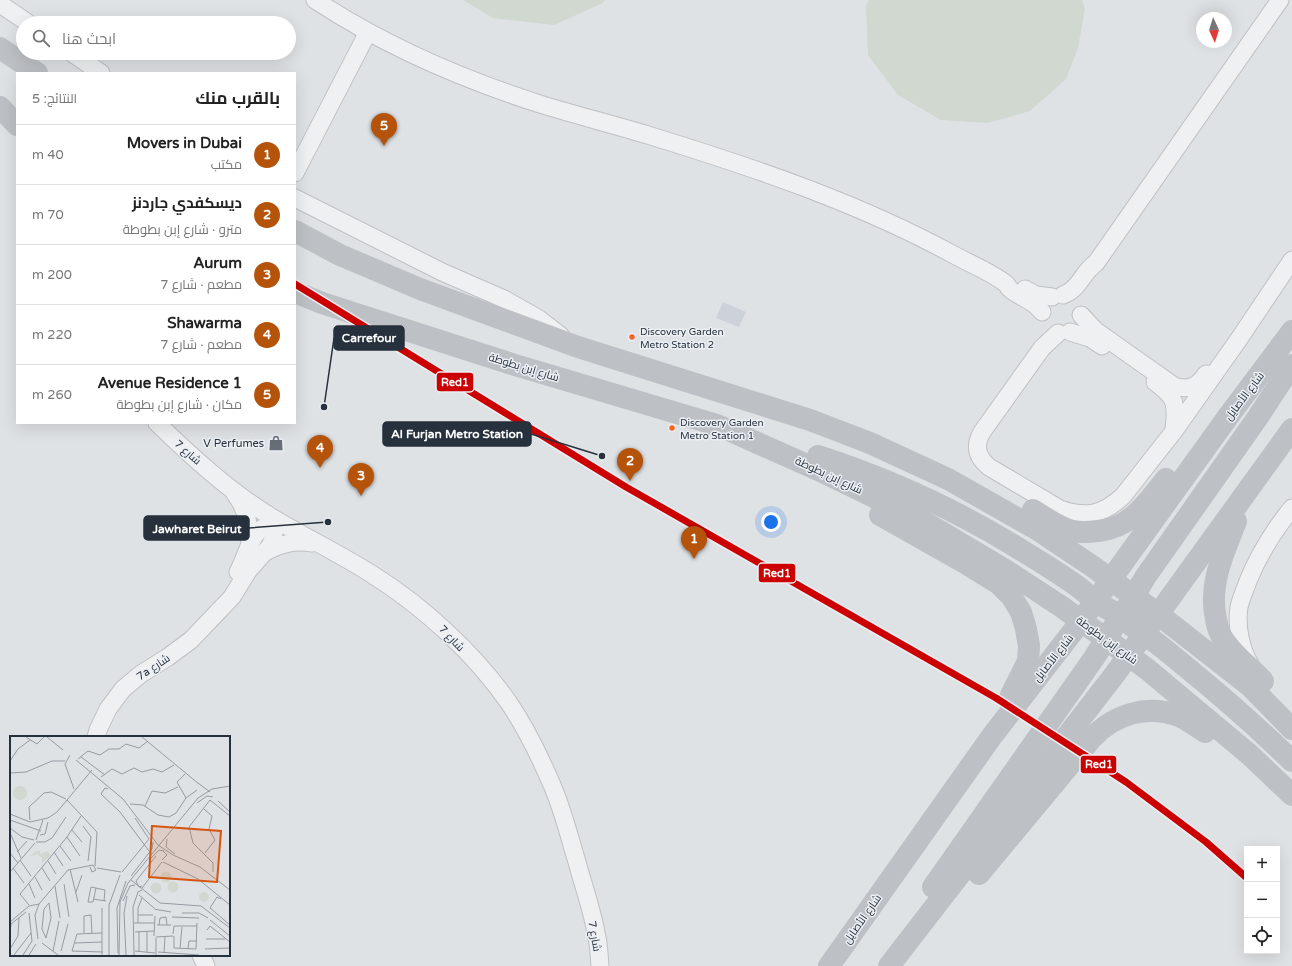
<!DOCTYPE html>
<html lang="ar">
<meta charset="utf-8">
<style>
body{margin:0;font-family:"Varela Round",Cairo,sans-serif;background:#f2f2f2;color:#222;direction:rtl}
.controls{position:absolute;right:12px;bottom:12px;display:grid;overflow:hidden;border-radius:0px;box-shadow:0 4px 16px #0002}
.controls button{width:36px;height:36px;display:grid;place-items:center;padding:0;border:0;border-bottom:1px solid #e0e0e0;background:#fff;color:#222;font:20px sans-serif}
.compass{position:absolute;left:1196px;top:12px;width:36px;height:36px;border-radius:50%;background:#fff;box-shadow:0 4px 16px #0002;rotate:176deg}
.you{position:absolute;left:771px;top:522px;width:14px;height:14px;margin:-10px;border:3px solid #fff;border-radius:50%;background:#1a73e8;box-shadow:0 0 0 6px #1a73e833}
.badge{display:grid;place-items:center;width:26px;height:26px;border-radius:50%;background:#b45309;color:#fff;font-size:13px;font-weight:700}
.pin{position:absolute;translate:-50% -33px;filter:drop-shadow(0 1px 2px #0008)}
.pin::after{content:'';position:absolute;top:21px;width:14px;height:12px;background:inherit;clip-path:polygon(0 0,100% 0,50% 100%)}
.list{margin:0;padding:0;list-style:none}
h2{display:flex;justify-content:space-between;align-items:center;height:52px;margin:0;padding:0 16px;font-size:17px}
h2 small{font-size:13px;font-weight:400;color:#767676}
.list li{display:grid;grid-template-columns:26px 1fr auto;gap:12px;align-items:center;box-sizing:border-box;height:60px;padding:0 16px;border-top:1px solid #e0e0e0}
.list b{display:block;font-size:15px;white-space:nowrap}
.list p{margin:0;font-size:13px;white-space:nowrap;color:#767676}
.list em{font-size:13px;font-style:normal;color:#767676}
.icon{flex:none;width:22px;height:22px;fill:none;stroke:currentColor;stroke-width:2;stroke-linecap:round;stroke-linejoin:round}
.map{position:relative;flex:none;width:1292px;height:966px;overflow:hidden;direction:ltr}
.search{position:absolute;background:#fff;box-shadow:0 4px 16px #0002;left:16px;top:16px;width:280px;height:44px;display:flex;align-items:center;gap:10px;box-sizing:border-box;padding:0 14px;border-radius:22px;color:#767676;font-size:15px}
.panel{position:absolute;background:#fff;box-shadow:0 4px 16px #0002;left:16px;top:72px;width:280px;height:352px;border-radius:0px;direction:rtl}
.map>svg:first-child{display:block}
.built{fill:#cdd1d8}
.green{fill:#d0d8d0}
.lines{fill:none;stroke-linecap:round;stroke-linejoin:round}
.minor-casing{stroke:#bec0c3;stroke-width:19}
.minor{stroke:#eff0f1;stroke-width:17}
.secondary{stroke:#bdc0c4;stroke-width:22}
.metro-1-casing{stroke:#ecf0f4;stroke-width:10}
.metro-1{stroke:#c00;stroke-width:7}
.bus-dot{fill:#f26522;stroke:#ecf0f4;stroke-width:1.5}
.labels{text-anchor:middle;stroke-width:3;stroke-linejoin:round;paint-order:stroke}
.bus-label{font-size:10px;fill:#27303d;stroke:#ecf0f4;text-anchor:start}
.street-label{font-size:11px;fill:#27303d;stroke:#ecf0f4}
.poi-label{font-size:11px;fill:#27303d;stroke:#ecf0f4;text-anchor:end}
.inset-road{fill:none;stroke:#959ba2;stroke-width:1}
.view{fill:#d55511;fill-opacity:0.15;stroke:#d55511;stroke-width:2}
.inset-edge{fill:none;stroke:#27303d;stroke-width:2}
.leader{fill:none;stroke:#27303d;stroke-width:1.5}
.callout-dot{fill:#27303d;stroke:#ecf0f4;stroke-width:1.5}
.callout{fill:#27303d;stroke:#27303d;stroke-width:1.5}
.callout-label{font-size:12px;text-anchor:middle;font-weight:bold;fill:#fff}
.line-badge{stroke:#ecf0f4;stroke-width:1.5}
.badge-label{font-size:11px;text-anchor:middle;font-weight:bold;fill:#fff}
</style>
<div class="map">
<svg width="1292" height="966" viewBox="0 0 1292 966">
<rect width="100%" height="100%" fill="#dfe2e5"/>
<polygon class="built" points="723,302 746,312 739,327 716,318"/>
<g class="green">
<polygon points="463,0 605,0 603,3 554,25 493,18"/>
<polygon points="869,0 1082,0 1085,8 1078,48 1066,79 1030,111 988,123 941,120 898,95 868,55 866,6"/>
</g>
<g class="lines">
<g class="minor-casing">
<g id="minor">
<path d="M 315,0 C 385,46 464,80 543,105 C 579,116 615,125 651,136 C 755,168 859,203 956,256 C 971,264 992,273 1005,283 C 1009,286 1006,285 1010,289 C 1020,298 1034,300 1042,312"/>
<polyline points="0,4 28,23"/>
<polyline points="72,53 101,73"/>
<polyline points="295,173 368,32"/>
<polyline points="295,198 442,272 504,299 539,319 561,336"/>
<polyline points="1025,289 1036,295 1052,297"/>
<path d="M 1063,295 C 1080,289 1082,272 1096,263 L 1280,0"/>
<path d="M 1081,315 L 1096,331 L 1174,386 C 1189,391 1198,386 1206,374"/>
<polyline points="1070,332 1090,338 1102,346"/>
<path d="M 1058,333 L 1042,348 L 982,432 C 974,446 977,457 989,467 L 1060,509 C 1085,518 1103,515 1123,496 L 1174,431 L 1239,339 L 1292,260"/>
<path d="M 1155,382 C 1176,397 1177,404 1174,429"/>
<path d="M 157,423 C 191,456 227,489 268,515 C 302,536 339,553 373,575 C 424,607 475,654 509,703 C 526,728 540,757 552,785 C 563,810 569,836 577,862 C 583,885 592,909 596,933 C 599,944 599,955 600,966"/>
<path d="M 235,494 C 247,509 250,526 250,545"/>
<path d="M 265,552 C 280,544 294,540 312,543"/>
<path d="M 238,572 C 250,551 250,520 283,525"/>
<path d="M 1251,666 C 1241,651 1236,626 1239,607 C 1241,598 1245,590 1248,581 C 1259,554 1274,530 1292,508"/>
<polyline points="96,737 98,730 108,709 123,689 141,674 168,657 191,640 232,597 248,571 270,546 273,539 274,532 272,524 267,514"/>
<polyline points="201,955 206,966"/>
</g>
</g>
<use href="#minor" class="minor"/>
<g class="secondary">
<polyline points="0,48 37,73"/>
<polyline points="0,107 17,125"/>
<polyline points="295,231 340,255 420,289 578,347 810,420 870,443 948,479 1038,530 1092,566 1158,614 1250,686 1292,729"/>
<polyline points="295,292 322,303 515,365 717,425 825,473 921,520 1007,571 1062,607 1147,669 1250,755 1292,795"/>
<path d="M 818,456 C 886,478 952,508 1013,545 C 1034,558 1056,571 1077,586 C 1089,595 1102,608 1117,613 C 1130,618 1144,617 1158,614"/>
<path d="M 1033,510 C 1046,518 1059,528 1073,531 C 1081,533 1090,532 1098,531 C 1132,527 1146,504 1166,479"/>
<polyline points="880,515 965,563 999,584 1011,596 1021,612 1026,629 1029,646 1028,661 1011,695"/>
<path d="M 1236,521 C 1224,553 1208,584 1216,619 C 1217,625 1219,633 1223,639 C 1233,655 1250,667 1263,681"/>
<polyline points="1126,609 1146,576 1258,417 1292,365"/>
<path d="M 1132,626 C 1152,638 1169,653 1186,667 C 1223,697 1258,728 1292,761"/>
<path d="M 979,874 L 1092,738 C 1115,714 1147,704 1179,716 C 1188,720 1197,727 1205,732"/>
<polyline points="933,887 1094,658 1113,628"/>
<polyline points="829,966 992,736 1081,621 1227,418 1292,331"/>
<polyline points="889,966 1115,674 1292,429"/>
</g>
<g class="metro-1-casing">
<polyline id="metro-1" points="295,284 626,487 996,698 1126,782 1206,842 1247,878"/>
</g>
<use href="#metro-1" class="metro-1"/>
</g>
<defs>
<g id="shop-bare" transform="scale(1.2)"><path d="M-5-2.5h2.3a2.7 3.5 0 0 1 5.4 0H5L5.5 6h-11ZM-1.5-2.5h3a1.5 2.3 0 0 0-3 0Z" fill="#676e78" stroke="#ecf0f4" stroke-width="2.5" paint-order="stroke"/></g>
</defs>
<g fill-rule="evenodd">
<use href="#shop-bare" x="276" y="443"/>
</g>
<g class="bus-dot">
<circle cx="632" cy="337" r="3.5"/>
<circle cx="672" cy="428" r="3.5"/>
</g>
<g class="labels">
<g class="bus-label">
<text x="640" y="335">Discovery Garden<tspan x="640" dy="13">Metro Station 2</tspan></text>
<text x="680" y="426">Discovery Garden<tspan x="680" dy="13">Metro Station 1</tspan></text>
</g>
<g class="street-label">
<text transform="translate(524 367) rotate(17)" y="4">شارع إبن بطوطة</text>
<text transform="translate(1244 396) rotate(-53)" y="4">شارع الأصايل</text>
<text transform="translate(188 452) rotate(41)" y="4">شارع 7</text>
<text transform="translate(829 475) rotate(25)" y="4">شارع إبن بطوطة</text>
<text transform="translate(452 638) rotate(46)" y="4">شارع 7</text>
<text transform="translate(1107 640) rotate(36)" y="4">شارع إبن بطوطة</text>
<text transform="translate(1053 658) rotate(-52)" y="4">شارع الأصايل</text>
<text transform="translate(153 667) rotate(-34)" y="4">7a شارع</text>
<text transform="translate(862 919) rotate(-55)" y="4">شارع الأصايل</text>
<text transform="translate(595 936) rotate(80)" y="4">شارع 7</text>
</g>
<g class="poi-label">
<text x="264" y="447">V Perfumes</text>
</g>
</g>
<g transform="translate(10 736)">
<rect width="220" height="220" fill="#dfe2e5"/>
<path d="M3 57a7 7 0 1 1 14 0a7 7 0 1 1-14 0ZM 26,115 L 30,115 L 30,118 L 38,115 L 41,120 L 32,127 L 32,122 L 27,118 L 19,121 ZM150.5 141a5.5 5.5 0 1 1 11 0a5.5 5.5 0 1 1-11 0ZM157.5 151a5.5 5.5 0 1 1 11 0a5.5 5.5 0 1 1-11 0ZM140.5 152a5.5 5.5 0 1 1 11 0a5.5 5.5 0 1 1-11 0ZM189 161a5 5 0 1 1 10 0a5 5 0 1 1-10 0Z" fill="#d0d8d0"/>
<path class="inset-road" d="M 16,1 L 27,8 L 34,1M 37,1 L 53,14M 132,1 L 189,48M 60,19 L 55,28 L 64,53M 71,21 L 95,39M 68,23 L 78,15 L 90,19 L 99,13 L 109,13 L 116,8 L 129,12 L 138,5M 66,24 L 113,63 L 148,109 L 163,119 L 190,131 L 220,154M 0,25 L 8,13 L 20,4M 0,37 L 16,36 L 42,25 L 55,25M 175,38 L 167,46 L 176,62M 91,41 L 102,33 L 112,38 L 124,32 L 132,36 L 143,33 L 152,36 L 164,29M 188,47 L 200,56M 98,53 L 95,52 L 91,58 L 110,76 L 139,115M 57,64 L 87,96 L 85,130M 208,65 L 220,76M 187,67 L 197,60 L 203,61M 120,68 L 133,69 L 148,79 L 159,81 L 166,77 L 176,62 L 187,54M 135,70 L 142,55 L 155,57 L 168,51M 194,73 L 202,80 L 199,93 L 205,104 L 195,117M 0,78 L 20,86 L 38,82 L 47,76 L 82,34M 0,84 L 31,95M 20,84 L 19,71 L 34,57 L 41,56 L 56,63M 73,90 L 81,101 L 78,125M 0,92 L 12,101 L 24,104M 62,94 L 72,106M 1,99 L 11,122M 30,99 L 35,98 L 38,86M 57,101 L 70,120M 157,103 L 156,111 L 165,118M 26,104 L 33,84M 26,106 L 35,106 L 42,102 L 56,81M 50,110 L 61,125M 7,116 L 17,105M 44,116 L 53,130M 0,117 L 8,127M 141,122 L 149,114 L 154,115M 10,124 L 21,140M 152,124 L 157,119 L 153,115M 38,125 L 46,138M 153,126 L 188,143 L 220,169M 3,132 L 14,147M 32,132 L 40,145M 87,132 L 111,136M 60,133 L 68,166M 0,136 L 25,107M 112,136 L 139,103 L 125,82M 203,136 L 203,127 L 183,107 L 179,91 L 200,64 L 220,80M 121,140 L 142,113 L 143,106M 25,141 L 32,154M 121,144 L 150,167 L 191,170 L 220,192M 19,148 L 25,162M 54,148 L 59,181M 45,150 L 50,182M 132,150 L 129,151 L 126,145 L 146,120M 132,152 L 152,126M 66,156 L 72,139M 129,159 L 144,172M 83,163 L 96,165M 211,163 L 207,161 L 200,172 L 220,189M 113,165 L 120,150 L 125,149M 78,166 L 81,151 L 95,154 L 94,165M 78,166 L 83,166 L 86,152M 39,167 L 41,182 L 36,202 L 32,193 L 34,173 ZM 19,169 L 10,158 L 57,101 L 71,80M 92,172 L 92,219M 144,173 L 161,176M 172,177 L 189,177 L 198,182M 128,179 L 143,179M 162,181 L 189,182M 200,184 L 220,200M 0,186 L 19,170 L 29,168M 124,187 L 144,187M 128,187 L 128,172 L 132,162M 147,189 L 161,189M 149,189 L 150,182 L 156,181 L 157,189M 197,194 L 200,190 L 220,206M 129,195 L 129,215M 137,195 L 137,216M 0,196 L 1,188 L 16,176M 125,196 L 144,195M 74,197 L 74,180 L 81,179 L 82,197M 92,197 L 67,198 L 62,215 L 93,216M 163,198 L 164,190 L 187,190M 144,200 L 145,180M 164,200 L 164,212 L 186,213 L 187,187M 146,201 L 163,200M 146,202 L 146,219M 28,203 L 25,179 L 29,168 L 58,134 L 83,129 L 86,134 L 82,136 L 80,131M 196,203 L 215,203M 32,207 L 48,219M 65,207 L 92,206M 170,212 L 172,191M 0,213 L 8,200 L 9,182M 178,213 L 179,205 L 187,205M 195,213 L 220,212M 43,215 L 49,185M 51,215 L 58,188M 125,215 L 145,217M 148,216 L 189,219M 108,217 L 107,172 L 116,145M 154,217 L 155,200M 4,219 L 21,197M 13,219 L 22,205 L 19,177M 19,219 L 26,208M 99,219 L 99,169 L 110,139M 109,219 L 110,166 L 118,147 L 188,62 L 202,53 L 220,50M 116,219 L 114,177 L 117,160M 124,219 L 123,171 L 128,156 L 132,154"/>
<path class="view" d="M 142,90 L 211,95 L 207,146 L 139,141 Z"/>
<rect width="220" height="220" class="inset-edge"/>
</g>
<path class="leader" d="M324 407L334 338M602 456L531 434M328 522L249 528"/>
<g class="callout-dot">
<circle cx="324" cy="407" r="4"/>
<circle cx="602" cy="456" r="4"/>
<circle cx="328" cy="522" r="4"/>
</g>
<g class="callout">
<rect x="334" y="326" width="70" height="24" rx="4"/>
<rect x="383" y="422" width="148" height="24" rx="4"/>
<rect x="144" y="516" width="105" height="24" rx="4"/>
</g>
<g class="callout-label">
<text x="369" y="342">Carrefour</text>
<text x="457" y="438">Al Furjan Metro Station</text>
<text x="197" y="533">Jawharet Beirut</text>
</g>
<g class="line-badge">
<rect x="436" y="372" width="38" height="20" rx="4" fill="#c00"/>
<rect x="758" y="563" width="38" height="20" rx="4" fill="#c00"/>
<rect x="1080" y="755" width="37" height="19" rx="4" fill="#c00"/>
</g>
<g class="badge-label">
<text x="455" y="386">Red1</text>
<text x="777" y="577">Red1</text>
<text x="1099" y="768">Red1</text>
</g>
</svg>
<div class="controls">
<button>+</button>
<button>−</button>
<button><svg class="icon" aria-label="locate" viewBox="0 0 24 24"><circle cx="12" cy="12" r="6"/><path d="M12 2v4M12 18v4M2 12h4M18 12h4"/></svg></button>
</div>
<svg class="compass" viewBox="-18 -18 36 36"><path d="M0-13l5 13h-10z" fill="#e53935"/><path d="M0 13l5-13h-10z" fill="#767676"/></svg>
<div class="you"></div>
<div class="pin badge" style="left:694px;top:559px">1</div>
<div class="pin badge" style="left:630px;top:481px">2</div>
<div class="pin badge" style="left:361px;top:496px">3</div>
<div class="pin badge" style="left:320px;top:468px">4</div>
<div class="pin badge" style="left:384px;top:146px">5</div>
<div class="search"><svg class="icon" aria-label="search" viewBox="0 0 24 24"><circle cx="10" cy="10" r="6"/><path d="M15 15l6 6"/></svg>ابحث هنا</div>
<section class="panel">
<h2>بالقرب منك<small>النتائج: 5</small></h2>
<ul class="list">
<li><span class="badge">1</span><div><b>Movers in Dubai</b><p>مكتب</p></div><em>40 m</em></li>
<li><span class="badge">2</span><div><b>ديسكفدي جاردنز</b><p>مترو · شارع إبن بطوطة</p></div><em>70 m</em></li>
<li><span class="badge">3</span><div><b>Aurum</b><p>مطعم · شارع 7</p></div><em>200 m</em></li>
<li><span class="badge">4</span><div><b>Shawarma</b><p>مطعم · شارع 7</p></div><em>220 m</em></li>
<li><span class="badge">5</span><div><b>Avenue Residence 1</b><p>مكان · شارع إبن بطوطة</p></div><em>260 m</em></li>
</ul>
</section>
</div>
